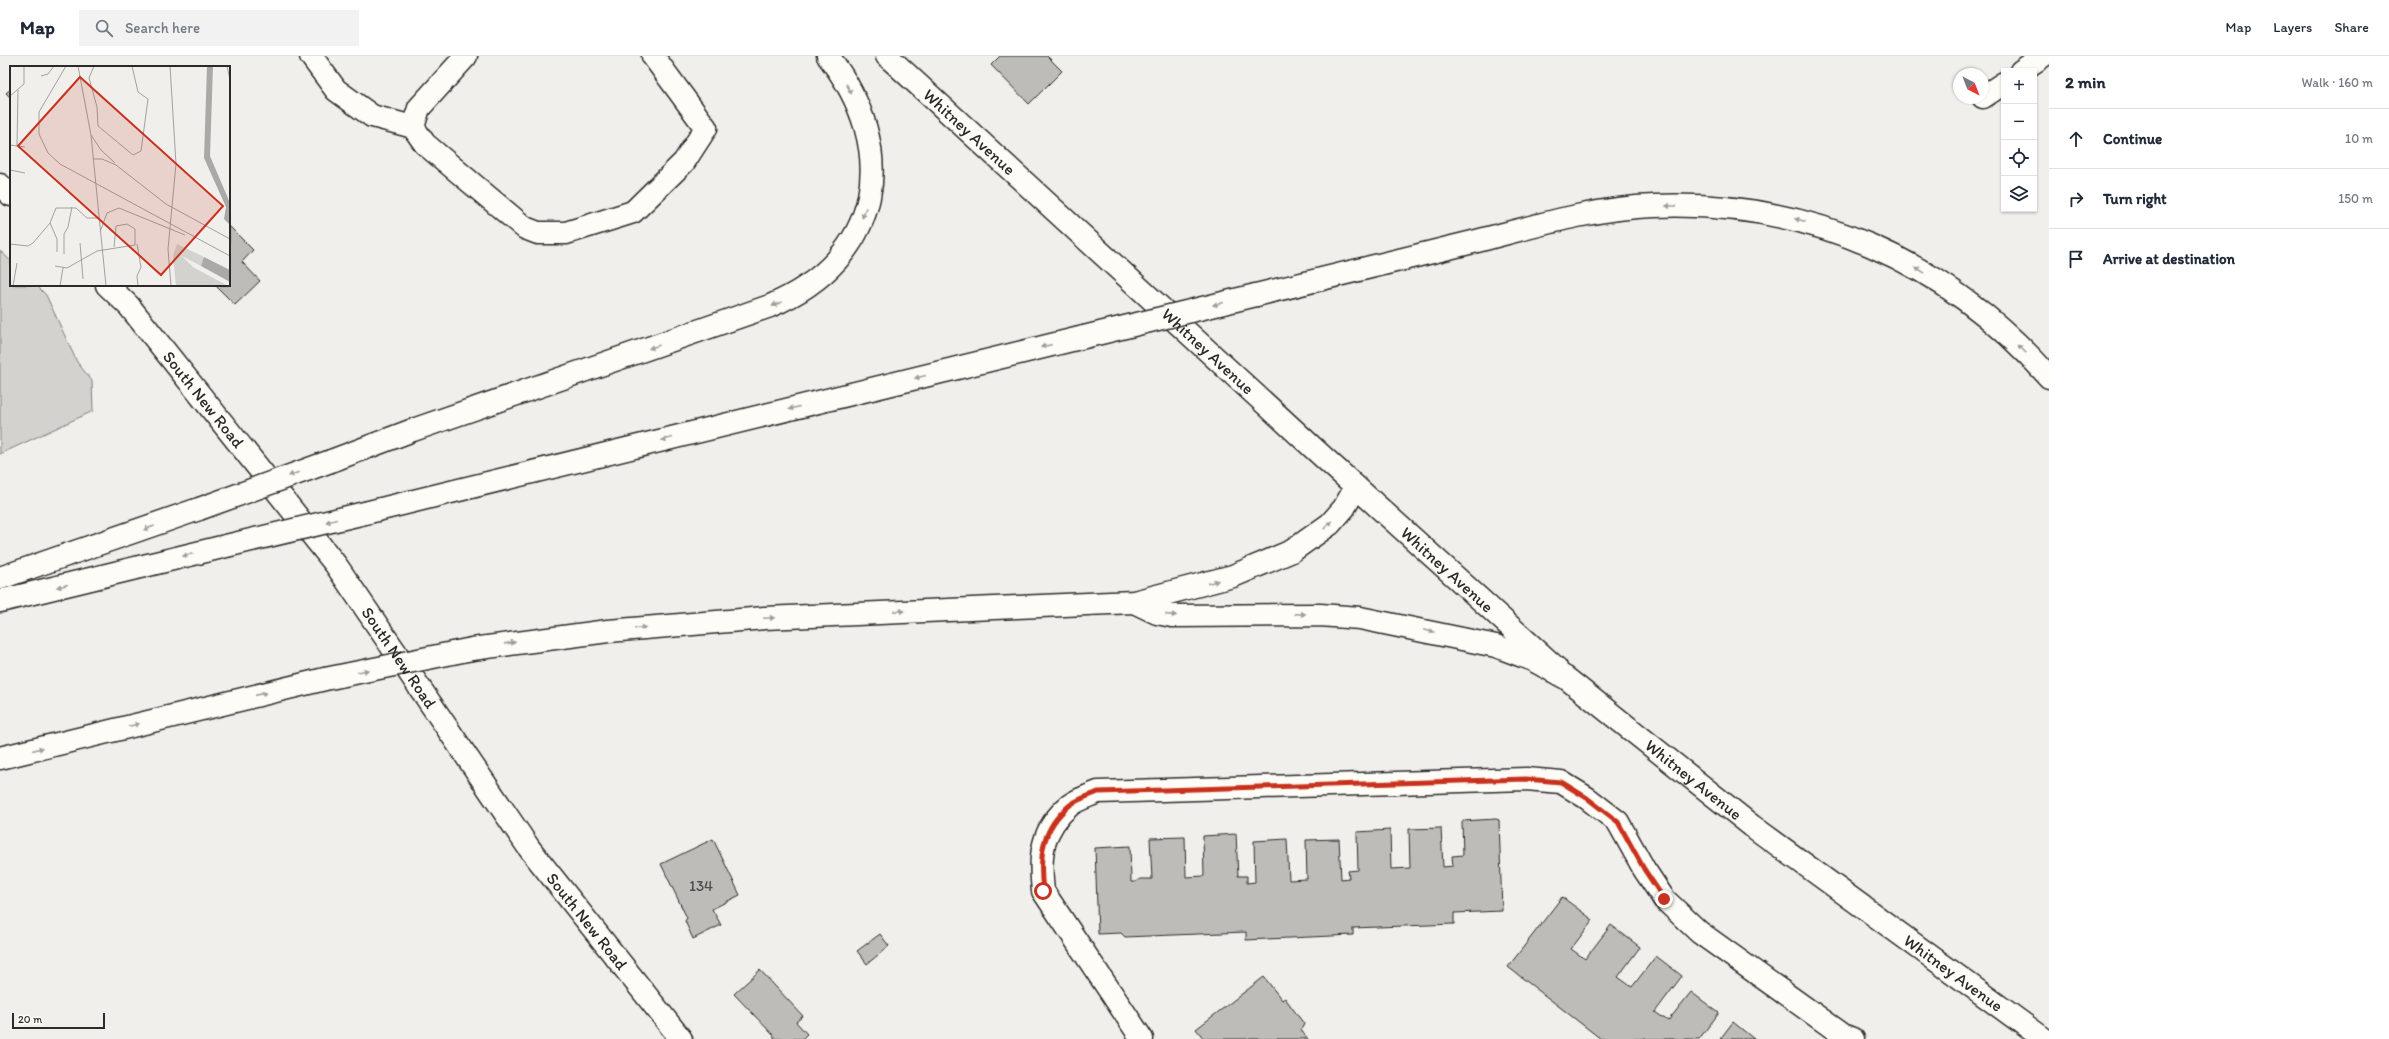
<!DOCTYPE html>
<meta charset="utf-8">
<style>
body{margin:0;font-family:Itim,sans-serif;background:#f2f2f3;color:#1f2937}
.controls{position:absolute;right:12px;top:12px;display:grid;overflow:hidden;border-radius:0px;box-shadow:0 1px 3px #0004}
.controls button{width:36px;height:36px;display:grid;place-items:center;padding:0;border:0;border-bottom:1px solid #e0e1e3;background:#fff;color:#1f2937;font:20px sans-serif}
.compass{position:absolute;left:1953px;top:12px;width:36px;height:36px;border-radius:50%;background:#fff;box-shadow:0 1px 3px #0004;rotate:138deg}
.scale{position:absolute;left:12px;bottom:10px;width:93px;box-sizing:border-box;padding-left:4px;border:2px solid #2b2b2b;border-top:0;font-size:11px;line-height:14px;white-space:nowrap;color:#2b2b2b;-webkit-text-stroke:3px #fdfcf7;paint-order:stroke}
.stop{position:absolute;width:12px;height:12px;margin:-9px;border:3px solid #c8321e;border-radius:50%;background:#fff}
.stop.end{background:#c8321e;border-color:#fff;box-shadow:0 1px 4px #0008}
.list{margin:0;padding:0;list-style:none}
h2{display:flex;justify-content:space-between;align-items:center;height:52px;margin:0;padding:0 16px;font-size:17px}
h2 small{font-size:13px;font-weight:400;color:#747a83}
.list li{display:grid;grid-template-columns:26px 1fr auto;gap:12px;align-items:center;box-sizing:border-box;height:60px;padding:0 16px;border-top:1px solid #e0e1e3}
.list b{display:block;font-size:15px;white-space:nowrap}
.list em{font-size:13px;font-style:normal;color:#747a83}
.icon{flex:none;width:22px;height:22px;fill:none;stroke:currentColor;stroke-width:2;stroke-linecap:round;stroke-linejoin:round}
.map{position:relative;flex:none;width:2049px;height:983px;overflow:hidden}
header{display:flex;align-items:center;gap:24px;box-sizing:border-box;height:56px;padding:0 20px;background:#fff;border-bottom:1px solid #e0e1e3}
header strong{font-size:19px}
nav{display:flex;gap:22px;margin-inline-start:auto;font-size:14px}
.search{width:280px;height:36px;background:#f2f2f3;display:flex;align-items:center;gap:10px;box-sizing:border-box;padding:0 14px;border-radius:0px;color:#747a83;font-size:15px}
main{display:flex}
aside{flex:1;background:#fff}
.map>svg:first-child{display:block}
.green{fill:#d3d2cf;stroke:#7f7e7d}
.building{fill:#bdbcb8;stroke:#2b2b2b}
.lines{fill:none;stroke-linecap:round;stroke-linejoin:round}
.minor-casing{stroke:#2b2b2b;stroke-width:25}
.major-casing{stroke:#2b2b2b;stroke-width:25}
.highway-casing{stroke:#2b2b2b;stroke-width:25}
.minor{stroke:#fdfcf7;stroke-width:22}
.major{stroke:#fdfcf7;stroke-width:22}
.highway{stroke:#fdfcf7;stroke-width:22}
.highway-bridge-casing{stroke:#2b2b2b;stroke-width:25;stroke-linecap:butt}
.highway-bridge{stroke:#fdfcf7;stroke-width:22}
.oneway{fill:#9e9e9b}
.route{stroke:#c8321e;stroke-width:5}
.labels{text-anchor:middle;stroke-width:4;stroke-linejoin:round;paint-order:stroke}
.number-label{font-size:15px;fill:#504f4e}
.street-label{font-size:17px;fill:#2b2b2b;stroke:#fdfcf7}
.inset-road{fill:none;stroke:#a1a19e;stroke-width:1}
.view{fill:#c8321e;fill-opacity:0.15;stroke:#c8321e;stroke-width:2}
.inset-edge{fill:none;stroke:#2b2b2b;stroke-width:2}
</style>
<header>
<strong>Map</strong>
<div class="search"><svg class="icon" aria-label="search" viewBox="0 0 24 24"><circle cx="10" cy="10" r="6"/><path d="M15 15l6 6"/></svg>Search here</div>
<nav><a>Map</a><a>Layers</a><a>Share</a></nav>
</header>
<main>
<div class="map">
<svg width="2049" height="983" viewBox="0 0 2049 983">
<rect width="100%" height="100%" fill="#f0efeb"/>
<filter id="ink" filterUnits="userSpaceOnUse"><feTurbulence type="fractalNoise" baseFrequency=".025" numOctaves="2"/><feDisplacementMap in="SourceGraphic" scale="8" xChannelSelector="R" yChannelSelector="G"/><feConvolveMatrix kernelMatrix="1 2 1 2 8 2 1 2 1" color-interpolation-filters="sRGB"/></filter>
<g filter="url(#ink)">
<polygon class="green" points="0,195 11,205 11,229 36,229 46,239 77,306 92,325 93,355 0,398"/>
<g class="building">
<polygon points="1000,0 1047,0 1062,15 1029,48 991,9"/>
<polygon points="11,33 11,42 6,37"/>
<polygon points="229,170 253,194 242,206 260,225 235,249 215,229 229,229"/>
<polygon points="1496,763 1499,764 1502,855 1454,857 1454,868 1353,872 1353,879 1246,884 1246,876 1125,881 1121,877 1098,878 1095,792 1130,790 1131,826 1135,826 1140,823 1152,823 1150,782 1185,781 1186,821 1204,820 1203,780 1236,778 1238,820 1247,820 1247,827 1255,826 1254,785 1287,783 1289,824 1307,823 1306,784 1339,783 1341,823 1349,822 1348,815 1358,814 1357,776 1390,774 1391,813 1410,812 1409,773 1441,772 1443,811 1453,810 1452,800 1463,799 1462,765"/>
<polygon points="713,783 740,839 712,853 721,869 693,883 685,865 687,862 661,808"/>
<polygon points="1562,841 1593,864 1571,893 1585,903 1611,869 1640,891 1618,921 1632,931 1656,900 1682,920 1655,956 1668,965 1691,936 1719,957 1699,983 1601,983 1508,911"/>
<polygon points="880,878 889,890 867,908 857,895"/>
<polygon points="760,914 803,960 796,966 807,978 802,983 774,983 774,980 734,938"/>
<polygon points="1264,921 1282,944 1285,942 1304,968 1301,974 1308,983 1204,983 1196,973"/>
<polygon points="1733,966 1754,983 1720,983"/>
</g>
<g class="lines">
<g class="minor-casing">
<g id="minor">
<polyline points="311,0 336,34 372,60 413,71"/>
<polyline points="466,0 419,52 413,71 425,88 525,172 538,177 566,177 633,156 684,106 706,72 653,0"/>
<polyline points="2021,15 2043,0"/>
<polyline points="1983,41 2004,27"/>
<polyline points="0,129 11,139"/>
<path id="s1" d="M 107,229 L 129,250 L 336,509 L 529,792 L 681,983"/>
<path d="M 1142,983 L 1043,835 C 1039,800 1041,773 1070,749 C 1078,743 1089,740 1098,736 L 1526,723 L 1561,726 L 1587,742 L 1618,766 L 1644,813 L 1664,843 L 1699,876 L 1843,979 L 1853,983"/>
</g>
</g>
<g class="major-casing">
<g id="major">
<path id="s2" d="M 887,0 L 1322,400 L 1556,612"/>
</g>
</g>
<g class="highway-casing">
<g id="highway">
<path d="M 1256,239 C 1330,221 1404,203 1477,185 C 1535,170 1594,152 1654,150 C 1809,144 1947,205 2049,321"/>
<path d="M 331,405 L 413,374 L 770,250 C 883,202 901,94 828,0"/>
<polyline points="369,456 1084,281"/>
<polyline points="0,522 199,453"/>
<polyline points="0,545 226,490"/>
<path id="s3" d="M 1134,546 L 1157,557 L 1172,560 L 1320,559 L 1360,562 L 1496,590 L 1533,604 L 1566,622 L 1752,770 L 2044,983"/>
<polyline points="472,593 608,575 765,562 1134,546 1233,520 1292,495 1330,468 1344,452 1356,431"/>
<polyline points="0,702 325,623"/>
</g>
</g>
<use href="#minor" class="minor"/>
<use href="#major" class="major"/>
<use href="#highway" class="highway"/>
<g class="highway-bridge-casing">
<g id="highway-bridge">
<polyline points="1084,281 1256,239"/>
<polyline points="199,453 331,405"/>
<polyline points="226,490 369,456"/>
<polyline points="325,623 472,593"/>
</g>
</g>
<use href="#highway-bridge" class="highway-bridge"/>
</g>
<defs><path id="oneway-solid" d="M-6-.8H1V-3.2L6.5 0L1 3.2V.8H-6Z"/></defs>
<g class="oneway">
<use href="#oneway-solid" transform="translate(849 33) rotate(62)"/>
<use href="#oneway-solid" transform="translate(1671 150) rotate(-180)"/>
<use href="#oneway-solid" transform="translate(864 157) rotate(110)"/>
<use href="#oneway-solid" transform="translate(1800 164) rotate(-166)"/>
<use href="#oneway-solid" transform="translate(1920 214) rotate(-149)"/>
<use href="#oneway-solid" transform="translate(777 248) rotate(157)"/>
<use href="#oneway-solid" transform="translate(1218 248) rotate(166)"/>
<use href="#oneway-solid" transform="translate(1046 290) rotate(166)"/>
<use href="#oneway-solid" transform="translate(654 291) rotate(161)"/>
<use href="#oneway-solid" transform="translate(2022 293) rotate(-135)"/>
<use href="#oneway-solid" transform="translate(920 321) rotate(166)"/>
<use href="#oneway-solid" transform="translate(794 352) rotate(166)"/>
<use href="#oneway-solid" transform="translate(667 383) rotate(166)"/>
<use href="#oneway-solid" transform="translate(294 418) rotate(160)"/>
<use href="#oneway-solid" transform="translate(331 465) rotate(166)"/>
<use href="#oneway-solid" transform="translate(1328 469) rotate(-43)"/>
<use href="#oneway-solid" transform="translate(149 472) rotate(160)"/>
<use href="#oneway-solid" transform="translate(188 499) rotate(166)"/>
<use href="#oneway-solid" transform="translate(1213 526) rotate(-16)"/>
<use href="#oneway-solid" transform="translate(62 530) rotate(166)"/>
<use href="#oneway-solid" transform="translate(899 555) rotate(-2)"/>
<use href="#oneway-solid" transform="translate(1300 558) rotate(1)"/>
<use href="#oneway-solid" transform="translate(1171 559) rotate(5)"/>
<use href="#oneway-solid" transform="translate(769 562) rotate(-3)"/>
<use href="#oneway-solid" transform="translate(640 572) rotate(-6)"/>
<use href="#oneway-solid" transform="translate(1429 575) rotate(12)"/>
<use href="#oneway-solid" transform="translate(510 587) rotate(-8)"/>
<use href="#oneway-solid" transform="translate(363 615) rotate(-12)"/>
<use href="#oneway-solid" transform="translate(261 638) rotate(-13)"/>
<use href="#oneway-solid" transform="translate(134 669) rotate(-14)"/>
<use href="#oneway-solid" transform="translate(38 693) rotate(-14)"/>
</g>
</g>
<g class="lines" filter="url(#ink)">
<path class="route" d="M 1043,835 C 1039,800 1041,773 1070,749 C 1078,743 1089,740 1098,736 L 1526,723 L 1561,726 L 1587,742 L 1618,766 L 1644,813 L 1664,843"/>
</g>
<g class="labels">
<g class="number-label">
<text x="701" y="835">134</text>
</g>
<g class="street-label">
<text dy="6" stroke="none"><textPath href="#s2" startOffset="112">Whitney Avenue</textPath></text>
<text dy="6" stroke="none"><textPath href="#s2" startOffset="436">Whitney Avenue</textPath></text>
<text dy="6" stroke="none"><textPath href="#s1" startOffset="150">South New Road</textPath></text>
<text dy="6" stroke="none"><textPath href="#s2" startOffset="760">Whitney Avenue</textPath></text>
<text dy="6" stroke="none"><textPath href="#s1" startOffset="474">South New Road</textPath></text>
<text dy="6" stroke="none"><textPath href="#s3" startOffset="608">Whitney Avenue</textPath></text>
<text dy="6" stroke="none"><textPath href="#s1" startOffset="798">South New Road</textPath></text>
<text dy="6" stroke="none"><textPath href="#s3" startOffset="932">Whitney Avenue</textPath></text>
</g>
</g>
<g transform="translate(10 10)">
<rect width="220" height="220" fill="#f0efeb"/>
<path d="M 167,178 L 194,191 L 191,200 L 172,190 L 183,201 L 218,220 L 166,220 L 163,190 Z" fill="#d3d2cf"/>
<path d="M 197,0 L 203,0 L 200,90 L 220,137 L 220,159 L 214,153 L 216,141 L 194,92 ZM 194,191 L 220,204 L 220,216 L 191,200 Z" fill="#aaa9a7"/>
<path class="inset-road" d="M 56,0 L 29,46 L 29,68 L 38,87 L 50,98 L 220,190M 68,0 L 81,69 L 91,84 L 105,97M 84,0 L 79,12 L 87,41 L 88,60 L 123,89 L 131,85 L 138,33 L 128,26 L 122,0M 160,0 L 166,98 L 158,183 L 161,220M 217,0 L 220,14M 31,10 L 38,8 L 44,0M 0,30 L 14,18 L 14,0M 81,69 L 96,220M 0,79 L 15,81M 7,80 L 8,24M 83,93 L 92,93 L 106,99 L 156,138 L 220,173M 0,104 L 15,107M 40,157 L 47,173 L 47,186M 90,166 L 97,147 L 109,142 L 175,169M 70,177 L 73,213M 0,178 L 18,180 L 23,177 L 40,157 L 46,142 L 66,142 L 77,152 L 89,152M 127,178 L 131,201 L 127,210 L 128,220M 54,188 L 54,168 L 58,161 L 62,141M 45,200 L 57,202 L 87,185 L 125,179 L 125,163 L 117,158 L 106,160 L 104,181M 3,220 L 7,197M 50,220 L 53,202"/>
<path class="view" d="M 70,11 L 213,140 L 151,209 L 8,80 Z"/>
<rect width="220" height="220" class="inset-edge"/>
</g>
</svg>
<div class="controls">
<button>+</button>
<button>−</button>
<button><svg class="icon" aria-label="locate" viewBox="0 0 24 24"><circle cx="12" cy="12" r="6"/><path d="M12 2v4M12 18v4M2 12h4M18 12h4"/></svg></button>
<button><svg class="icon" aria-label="layers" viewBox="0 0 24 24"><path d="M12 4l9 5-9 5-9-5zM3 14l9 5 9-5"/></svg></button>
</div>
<svg class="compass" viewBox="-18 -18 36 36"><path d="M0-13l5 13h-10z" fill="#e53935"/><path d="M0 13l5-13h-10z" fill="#747a83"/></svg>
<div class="scale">20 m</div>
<div class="stop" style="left:1043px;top:835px"></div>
<div class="stop end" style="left:1664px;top:843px"></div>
</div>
<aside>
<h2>2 min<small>Walk · 160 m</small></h2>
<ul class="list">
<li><svg class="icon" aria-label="ahead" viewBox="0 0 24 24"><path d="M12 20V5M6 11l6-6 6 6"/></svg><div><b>Continue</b></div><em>10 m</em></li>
<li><svg class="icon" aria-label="right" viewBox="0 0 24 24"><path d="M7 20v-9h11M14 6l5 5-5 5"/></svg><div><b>Turn right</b></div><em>150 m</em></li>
<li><svg class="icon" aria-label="arrive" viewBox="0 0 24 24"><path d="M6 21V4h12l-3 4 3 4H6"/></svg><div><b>Arrive at destination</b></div></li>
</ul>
</aside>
</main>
